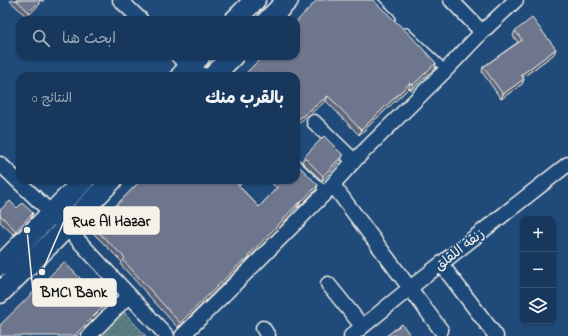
<!DOCTYPE html>
<html lang="ar">
<meta charset="utf-8">
<style>
body{margin:0;font-family:"Indie Flower","Playpen Sans Arabic",sans-serif;background:#244365;color:#f1f3f6;direction:rtl}
.controls{position:absolute;right:12px;bottom:12px;display:grid;overflow:hidden;border-radius:8px;box-shadow:0 1px 3px #0004}
.controls button{width:36px;height:36px;display:grid;place-items:center;padding:0;border:0;border-bottom:1px solid #365272;background:#17385c;color:#f1f3f6;font:20px sans-serif}
.list{margin:0;padding:0;list-style:none}
h2{display:flex;justify-content:space-between;align-items:center;height:52px;margin:0;padding:0 16px;font-size:17px}
h2 small{font-size:13px;font-weight:400;color:#9eacbb}
.icon{flex:none;width:22px;height:22px;fill:none;stroke:currentColor;stroke-width:2;stroke-linecap:round;stroke-linejoin:round}
.map{position:relative;flex:none;width:568px;height:336px;overflow:hidden;direction:ltr}
.search{position:absolute;background:#17385c;box-shadow:0 1px 3px #0004;left:16px;top:16px;width:284px;height:44px;display:flex;align-items:center;gap:10px;box-sizing:border-box;padding:0 14px;border-radius:12px;color:#9eacbb;font-size:15px}
.panel{position:absolute;background:#17385c;box-shadow:0 1px 3px #0004;left:16px;top:72px;width:284px;height:112px;border-radius:12px;direction:rtl}
.map>svg:first-child{display:block}
.grass{fill:url(#grass-dots);stroke:#a7b7b4}
.lines{fill:none;stroke-linecap:round;stroke-linejoin:round}
.lane-casing{stroke:#f4f1e8;stroke-width:10}
.street-casing{stroke:#f4f1e8;stroke-width:17}
.secondary-casing{stroke:#f4f1e8;stroke-width:23}
.lane{stroke:#1f4a7a;stroke-width:7}
.street{stroke:#1f4a7a;stroke-width:14}
.secondary{stroke:#1f4a7a;stroke-width:20}
.wall{fill:#5e6579;stroke:#f4f1e8}
.shaded-wall{fill:#4c5363;stroke:#f4f1e8}
.building{fill:#6d768d;stroke:#f4f1e8}
.labels{text-anchor:middle;stroke-width:3;stroke-linejoin:round;paint-order:stroke}
.street-label{font-size:14px;fill:#f4f1e8;stroke:#1f4a7a}
.leader{fill:none;stroke:#f4f1e8;stroke-width:1.5}
.callout-dot{fill:#f4f1e8;stroke:#1f4a7a;stroke-width:1.5}
.callout{fill:#f4f1e8;stroke:#f4f1e8;stroke-width:1.5}
.callout-label{font-size:15px;text-anchor:middle;font-weight:bold;fill:#111}
</style>
<div class="map">
<svg width="568" height="336" viewBox="0 0 568 336">
<defs>
<pattern id="grass-dots" width="8" height="8" patternUnits="userSpaceOnUse"><rect width="8" height="8" fill="#5a7d81"/><path d="M2 2h.1M6 6h.1" fill="none" stroke="#526566" stroke-width="1.8" stroke-linecap="round"/></pattern>
</defs>
<rect width="100%" height="100%" fill="#1f4a7a"/>
<filter id="ink" filterUnits="userSpaceOnUse"><feTurbulence type="fractalNoise" baseFrequency=".025" numOctaves="2"/><feDisplacementMap in="SourceGraphic" scale="8" xChannelSelector="R" yChannelSelector="G"/><feConvolveMatrix kernelMatrix="1 2 1 2 8 2 1 2 1" color-interpolation-filters="sRGB"/></filter>
<g filter="url(#ink)">
<polygon class="grass" points="123,311 146,336 98,336"/>
<g class="lines">
<g class="lane-casing">
<g id="lane">
<polyline points="373,0 391,18"/>
<polyline points="406,32 446,70"/>
<polyline points="296,163 326,192"/>
</g>
</g>
<g class="street-casing">
<g id="street">
<polyline points="120,0 141,20"/>
<polyline points="451,0 482,32"/>
<polyline points="178,56 189,67 205,76"/>
<polyline points="314,122 354,161"/>
<polyline points="0,164 65,226 167,336"/>
<polyline points="333,185 441,330"/>
<polyline points="441,264 496,336"/>
<polyline points="328,284 362,326"/>
<polyline points="263,328 268,336"/>
<polyline points="89,336 129,295"/>
<polyline points="182,336 252,267 326,192 354,161 446,70 482,32 516,0"/>
<polyline points="351,336 410,288 568,164"/>
</g>
</g>
<g class="secondary-casing">
<g id="secondary">
<polyline points="235,20 255,0"/>
<polyline points="268,20 288,0"/>
<polyline points="181,76 200,56"/>
<polyline points="213,76 233,56"/>
<polyline points="0,266 84,180"/>
<polyline points="0,293 66,228 112,180"/>
</g>
</g>
<use href="#lane" class="lane"/>
<use href="#street" class="street"/>
<use href="#secondary" class="secondary"/>
</g>
<g class="wall">
<polygon points="11,0 44,0 27,17 10,1"/>
<polygon points="515,31 554,54 522,78 524,79 522,84 501,99 482,72 483,67 518,42 513,36"/>
<polygon points="436,63 435,68 411,90 409,88 359,135 326,101 296,76"/>
<polygon points="343,155 341,160 322,181 302,162 304,157"/>
<polygon points="141,180 244,180 239,186 259,207 277,188 268,180 296,180 318,185 316,190 298,208 297,207 280,227 246,261 178,328 121,265 122,262 93,233 94,228"/>
<polygon points="17,208 33,213 31,218 14,235 0,222 0,210"/>
</g>
<g class="shaded-wall">
<polygon points="41,0 44,0 27,17 29,12"/>
<polygon points="556,49 554,54 519,80 521,75"/>
<polygon points="436,63 435,68 411,90 413,85"/>
<polygon points="524,79 522,84 501,99 503,94"/>
<polygon points="410,83 409,88 359,135 361,130"/>
<polygon points="328,96 326,101 296,125 296,121"/>
<polygon points="343,155 341,160 322,181 323,176"/>
<polygon points="241,180 244,180 236,189 237,184"/>
<polygon points="318,185 316,190 298,208 300,203"/>
<polygon points="299,202 297,207 280,227 178,328 180,323"/>
<polygon points="33,213 31,218 14,235 16,231"/>
<polygon points="108,302 106,307 77,336 74,336"/>
</g>
<g class="building">
<polygon points="16,0 41,0 29,12"/>
<polygon points="317,0 373,0 411,36 436,63 413,85 410,83 361,130 328,96 296,121 296,76 243,76 263,56 296,56 296,22"/>
<polygon points="532,18 556,49 521,75 524,79 503,94 483,67 522,40 515,31"/>
<polygon points="324,136 343,155 323,176 304,157"/>
<polygon points="296,163 318,185 300,203 299,202 281,222 248,256 180,323 123,260 125,258 94,228 141,180 241,180 237,184 259,207 280,184 275,180 296,180"/>
<polygon points="10,201 17,208 22,203 33,213 16,231 0,215 0,210"/>
<polygon points="64,262 89,287 91,285 108,302 74,336 0,336 0,325"/>
<polygon points="402,324 411,336 386,336"/>
</g>
</g>
<g class="labels">
<g class="street-label">
<text transform="translate(459 249) rotate(-38)" y="5">زنقة اللقلق</text>
</g>
</g>
<path class="leader" d="M42 272L64 221M27 230L33 292"/>
<g class="callout-dot">
<circle cx="42" cy="272" r="4"/>
<circle cx="27" cy="230" r="4"/>
</g>
<g class="callout">
<rect x="64" y="207" width="95" height="27" rx="4"/>
<rect x="33" y="279" width="83" height="27" rx="4"/>
</g>
<g class="callout-label">
<text x="111" y="226">Rue Al Hazar</text>
<text x="74" y="297">BMCI Bank</text>
</g>
</svg>
<div class="controls">
<button>+</button>
<button>−</button>
<button><svg class="icon" aria-label="layers" viewBox="0 0 24 24"><path d="M12 4l9 5-9 5-9-5zM3 14l9 5 9-5"/></svg></button>
</div>
<div class="search"><svg class="icon" aria-label="search" viewBox="0 0 24 24"><circle cx="10" cy="10" r="6"/><path d="M15 15l6 6"/></svg>ابحث هنا</div>
<section class="panel">
<h2>بالقرب منك<small>النتائج: 0</small></h2>
<ul class="list">
</ul>
</section>
</div>
